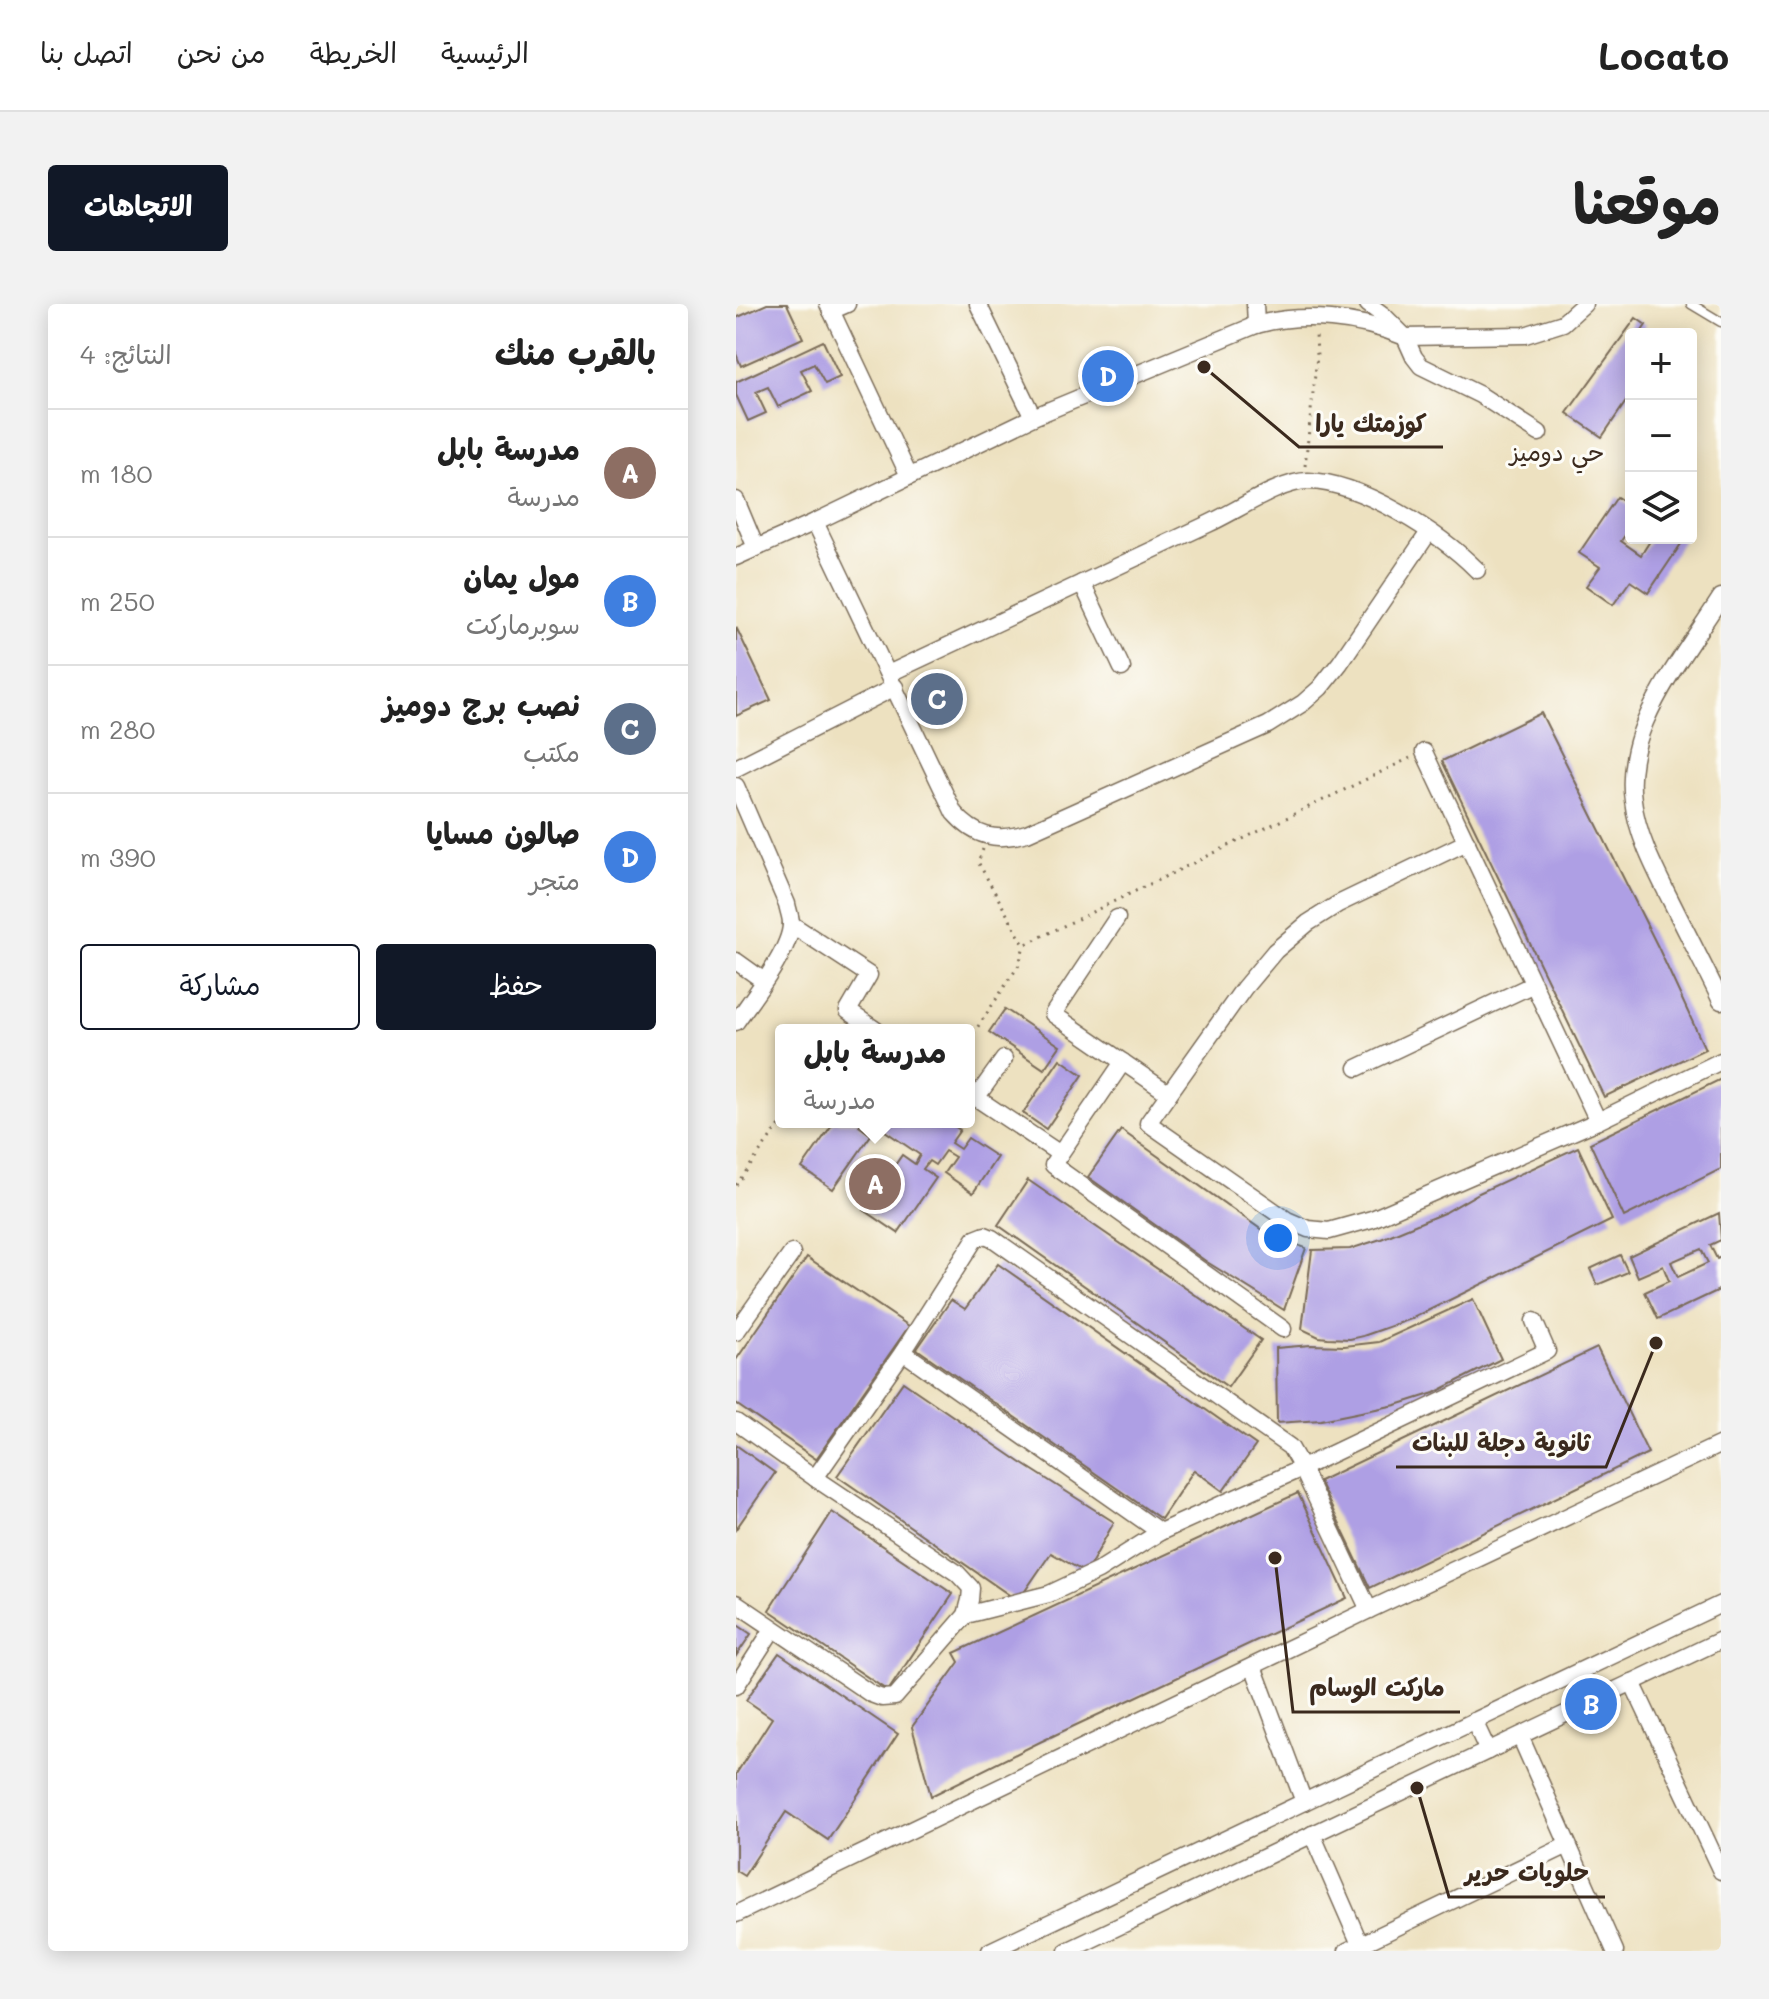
<!DOCTYPE html>
<html lang="ar">
<meta charset="utf-8">
<style>
body{margin:0;font-family:Mali,"Playpen Sans Arabic",sans-serif;background:#f2f2f2;color:#222;direction:rtl}
.controls{position:absolute;right:24px;top:24px;display:grid;overflow:hidden;border-radius:8px;box-shadow:0 4px 20px #0003}
.controls button{width:72px;height:72px;display:grid;place-items:center;padding:0;border:0;border-bottom:2px solid #e0e0e0;background:#fff;color:#222;font:40px sans-serif}
.you{position:absolute;left:542px;top:934px;width:28px;height:28px;margin:-20px;border:6px solid #fff;border-radius:50%;background:#1a73e8;box-shadow:0 0 0 12px #1a73e833}
.badge{display:grid;place-items:center;width:52px;height:52px;border-radius:50%;background:#111827;color:#fff;font-size:26px;font-weight:700}
.pin{position:absolute;translate:-50% -50%;border:4px solid #fff;box-shadow:0 2px 8px #0006}
.popup{position:absolute;left:39px;top:720px;width:200px;height:104px;box-sizing:border-box;display:grid;place-content:center;border-radius:8px;background:#fff;filter:drop-shadow(0 2px 6px #0005);font-size:26px;white-space:nowrap;color:#767676}
.popup b{font-size:30px;color:#222}
.popup::after{content:'';position:absolute;left:50%;top:100%;margin-left:-16px;border:16px solid transparent;border-top-color:#fff}
.list{margin:0;padding:0;list-style:none}
h2{display:flex;justify-content:space-between;align-items:center;height:104px;margin:0;padding:0 32px;font-size:34px}
h2 small{font-size:26px;font-weight:400;color:#767676}
.list li{display:grid;grid-template-columns:52px 1fr auto;gap:24px;align-items:center;box-sizing:border-box;height:128px;padding:0 32px;border-top:2px solid #e0e0e0}
.list b{display:block;font-size:30px;white-space:nowrap}
.list p{margin:0;font-size:26px;white-space:nowrap;color:#767676}
.list em{font-size:26px;font-style:normal;color:#767676}
.actions{display:flex;gap:16px;padding:24px 32px}
.actions a{flex:1;padding:18px 0;border:2px solid #111827;border-radius:8px;text-align:center;font-size:28px;color:#111827}
.actions .main{background:#111827;color:#fff}
.icon{flex:none;width:44px;height:44px;fill:none;stroke:currentColor;stroke-width:2;stroke-linecap:round;stroke-linejoin:round}
.map{position:relative;flex:none;width:985px;height:1647px;overflow:hidden;direction:ltr;border-radius:8px}
header{display:flex;align-items:center;gap:48px;box-sizing:border-box;height:112px;padding:0 40px;background:#fff;border-bottom:2px solid #e0e0e0}
header strong{font-size:38px}
nav{display:flex;gap:44px;margin-inline-start:auto;font-size:28px}
.intro{display:flex;align-items:center;justify-content:space-between;box-sizing:border-box;height:192px;padding:0 48px}
h1{margin:0;font-size:56px}
.button{padding:20px 36px;border-radius:8px;background:#111827;color:#fff;font-size:28px;font-weight:700}
main{display:flex;gap:48px;padding:0 48px}
aside{flex:1;background:#fff;border-radius:8px;box-shadow:0 4px 20px #0003}
.map>svg:first-child{display:block}
.building{fill:#ae9fe4;fill-rule:evenodd}
.lines{fill:none;stroke-linecap:round;stroke-linejoin:round}
.lane-casing{stroke:#796a57;stroke-width:11}
.street-casing{stroke:#796a57;stroke-width:19}
.path{stroke:#796a57;stroke-width:3;stroke-dasharray:2 6;stroke-linecap:butt}
.lane{stroke:#fff;stroke-width:8}
.street{stroke:#fff;stroke-width:16}
.labels{text-anchor:middle;stroke-width:6;stroke-linejoin:round;paint-order:stroke}
.neighbourhood-label{font-size:24px;fill:#3b2a1e;stroke:#fdfcf7}
.leader{fill:none;stroke:#3b2a1e;stroke-width:3}
.callout-dot{fill:#3b2a1e;stroke:#fdfcf7;stroke-width:3}
.callout-label{font-size:24px;text-anchor:middle;font-weight:bold;fill:#3b2a1e;stroke:#fdfcf7;stroke-width:6;stroke-linejoin:round;paint-order:stroke}
</style>
<header>
<strong>Locato</strong>
<nav><a>الرئيسية</a><a>الخريطة</a><a>من نحن</a><a>اتصل بنا</a></nav>
</header>
<div class="intro"><h1>موقعنا</h1><a class="button">الاتجاهات</a></div>
<main>
<div class="map">
<svg width="985" height="1647" viewBox="0 0 985 1647">
<rect width="100%" height="100%" fill="#fdfcf7"/>
<filter id="ink" filterUnits="userSpaceOnUse"><feTurbulence type="fractalNoise" baseFrequency=".0125" numOctaves="2"/><feDisplacementMap in="SourceGraphic" scale="16" xChannelSelector="R" yChannelSelector="G"/><feConvolveMatrix kernelMatrix="1 2 1 2 8 2 1 2 1" color-interpolation-filters="sRGB"/></filter>
<filter id="wash" filterUnits="userSpaceOnUse"><feTurbulence type="fractalNoise" baseFrequency=".006" numOctaves="4" result="noise"/><feDisplacementMap in="SourceGraphic" scale="32" xChannelSelector="R" yChannelSelector="G"/><feGaussianBlur stdDeviation="1.8" result="paint"/><feColorMatrix in="noise" values="0 0 0 0 0 0 0 0 0 0 0 0 0 0 0 0 0 1.4 0 .05"/><feComposite in="paint" operator="in"/></filter>
<g filter="url(#wash)">
<rect width="100%" height="100%" fill="#ede1c0"/>
<g id="blocks">
<g class="building">
<polygon points="31,0 51,0 67,34 5,62 0,50 0,14"/>
<polygon points="900,14 910,21 904,30 895,30 895,90 866,133 831,109"/>
<polygon points="87,37 104,73 89,80 78,60 65,66 76,87 42,103 32,83 20,88 30,109 12,117 0,91 0,78"/>
<polygon points="881,193 895,202 895,223 885,237 905,251 916,234 942,234 947,237 912,289 894,277 877,301 850,282 864,263 843,249"/>
<polygon points="0,323 35,396 0,412"/>
<polygon points="805,409 922,643 969,745 868,793 706,457"/>
<polygon points="269,705 324,742 308,765 253,728"/>
<polygon points="324,755 347,771 310,825 287,809"/>
<polygon points="985,775 985,865 888,913 854,839"/>
<polygon points="98,818 126,818 123,822 135,831 97,885 66,864"/>
<polygon points="136,818 212,818 224,826 215,839 224,845 232,834 261,853 237,889 208,869 219,853 209,847 199,861 193,857 187,865 200,874 162,929 128,906 166,851 179,860 184,851"/>
<polygon points="385,826 533,931 570,944 548,1006 471,958 352,873"/>
<polygon points="842,843 876,916 675,1015 627,1032 614,1035 592,1034 583,1033 566,1025 576,946 614,945 645,935 710,908 743,889"/>
<polygon points="292,876 525,1036 492,1083 262,921"/>
<path d="M 983,909 L 985,936 L 974,941 L 981,955 L 985,953 L 985,985 L 922,1015 L 909,988 L 933,977 L 927,962 L 902,973 L 893,952 ZM 965,945 L 972,959 L 942,973 L 935,958 Z"/>
<polygon points="884,951 892,968 861,981 854,965"/>
<polygon points="71,953 173,1022 80,1155 0,1100 0,1056"/>
<polygon points="262,960 520,1141 487,1187 458,1166 425,1215 181,1045 215,996 229,1005"/>
<polygon points="737,995 765,1055 698,1089 660,1101 585,1116 541,1119 540,1044 575,1041 608,1042 643,1038"/>
<polygon points="861,1044 912,1149 634,1284 583,1177"/>
<polygon points="167,1078 284,1158 378,1218 350,1269 315,1249 282,1297 101,1172"/>
<polygon points="0,1141 39,1169 0,1225"/>
<polygon points="562,1189 611,1294 304,1438 195,1492 176,1423 223,1358 218,1349"/>
<polygon points="96,1208 217,1290 152,1387 33,1306"/>
<polygon points="0,1320 15,1330 0,1352"/>
<polygon points="43,1349 162,1430 92,1536 50,1508 8,1572 0,1567 0,1470 36,1414 10,1396"/>
</g>
</g>
</g>
<g filter="url(#ink)">
<use href="#blocks" fill-opacity="0" stroke="#796a57" stroke-width="2"/>
<g class="lines">
<g class="lane-casing">
<polyline id="lane" points="955,0 985,18"/>
</g>
<g class="street-casing">
<g id="street">
<polyline points="92,0 173,172"/>
<polyline points="242,0 297,113"/>
<polyline points="519,0 520,21"/>
<polyline points="632,0 647,11 669,33 678,53 685,62 744,91 803,129"/>
<polyline points="95,7 111,0"/>
<polyline points="0,196 20,244"/>
<path d="M 79,218 L 218,509 C 239,533 260,538 291,529 L 532,421 L 567,399 L 584,384 L 604,359 L 693,228"/>
<path d="M 0,253 L 79,218 L 297,113 L 520,21 C 567,8 624,14 669,33 L 789,31 L 827,19 L 848,0"/>
<polyline points="346,279 386,364"/>
<path d="M 985,293 C 959,334 928,374 909,418 C 899,442 893,471 897,496 C 901,532 920,567 936,599 C 952,631 969,664 985,697"/>
<path d="M 152,370 C 259,320 365,270 472,220 C 499,208 544,177 572,177 C 625,178 704,229 741,266"/>
<polyline points="688,448 862,817"/>
<polyline points="0,464 159,383"/>
<path d="M 0,482 L 51,600 C 52,606 55,613 55,619 C 56,645 15,696 0,718"/>
<polyline points="731,538 602,600 572,619 539,647 508,684 412,819 551,916 572,925 593,927 636,915 862,817 985,757"/>
<polyline points="381,614 317,710 432,789"/>
<polyline points="55,620 133,671 112,707 140,726"/>
<polyline points="0,657 28,677"/>
<polyline points="621,764 798,680"/>
<polyline points="233,789 324,850 317,861 547,1025"/>
<polyline points="240,794 268,755"/>
<polyline points="324,850 387,758"/>
<polyline points="0,1028 56,949"/>
<polyline points="167,1048 424,1228 566,1164 811,1047 798,1017"/>
<polyline points="0,1118 79,1174 221,1269 235,1284 234,1296 230,1311 159,1393 146,1394 135,1390 0,1299"/>
<polyline points="79,1174 167,1048 239,935 249,931 256,934 554,1143 566,1164 633,1306"/>
<polyline points="230,1311 313,1290 362,1267 424,1228"/>
<polyline points="517,1362 568,1498"/>
<polyline points="896,1378 985,1567"/>
<polyline points="0,1382 37,1325"/>
<polyline points="738,1417 752,1447"/>
<polyline points="784,1432 879,1647"/>
<polyline points="576,1530 627,1647"/>
<polyline points="0,1610 633,1306 985,1140"/>
<polyline points="254,1647 985,1300"/>
<polyline points="331,1647 985,1336"/>
<polyline points="611,1647 832,1541"/>
</g>
</g>
<g class="path">
<polyline points="569,162 581,52 580,30"/>
<polyline points="247,545 242,558 288,641 674,454"/>
<polyline points="233,736 283,661 288,641"/>
<polyline points="0,881 46,818"/>
</g>
<use href="#lane" class="lane"/>
<use href="#street" class="street"/>
</g>
</g>
<g class="labels">
<g class="neighbourhood-label">
<text x="821" y="157">حي دوميز</text>
</g>
</g>
<path class="leader" d="M468 63L563 143H707M920 1039L870 1163H660M539 1254L557 1408H724M681 1484L713 1593H869"/>
<g class="callout-dot">
<circle cx="468" cy="63" r="8"/>
<circle cx="920" cy="1039" r="8"/>
<circle cx="539" cy="1254" r="8"/>
<circle cx="681" cy="1484" r="8"/>
</g>
<g class="callout-label">
<text x="635" y="128">كوزمتك يارا</text>
<text x="765" y="1147">ثانوية دجلة للبنات</text>
<text x="641" y="1392">ماركت الوسام</text>
<text x="791" y="1577">حلويات حرير</text>
</g>
</svg>
<div class="controls">
<button>+</button>
<button>−</button>
<button><svg class="icon" aria-label="layers" viewBox="0 0 24 24"><path d="M12 4l9 5-9 5-9-5zM3 14l9 5 9-5"/></svg></button>
</div>
<div class="you"></div>
<div class="pin badge" style="left:139px;top:880px;background:#8d6e63">A</div>
<div class="popup"><b>مدرسة بابل</b>مدرسة</div>
<div class="pin badge" style="left:855px;top:1400px;background:#3f7fe0">B</div>
<div class="pin badge" style="left:201px;top:395px;background:#5c6f8a">C</div>
<div class="pin badge" style="left:372px;top:72px;background:#3f7fe0">D</div>
</div>
<aside>
<h2>بالقرب منك<small>النتائج: 4</small></h2>
<ul class="list">
<li><span class="badge" style="background:#8d6e63">A</span><div><b>مدرسة بابل</b><p>مدرسة</p></div><em>180 m</em></li>
<li><span class="badge" style="background:#3f7fe0">B</span><div><b>مول يمان</b><p>سوبرماركت</p></div><em>250 m</em></li>
<li><span class="badge" style="background:#5c6f8a">C</span><div><b>نصب برج دوميز</b><p>مكتب</p></div><em>280 m</em></li>
<li><span class="badge" style="background:#3f7fe0">D</span><div><b>صالون مسايا</b><p>متجر</p></div><em>390 m</em></li>
</ul>
<div class="actions"><a class="main">حفظ</a><a>مشاركة</a></div>
</aside>
</main>
